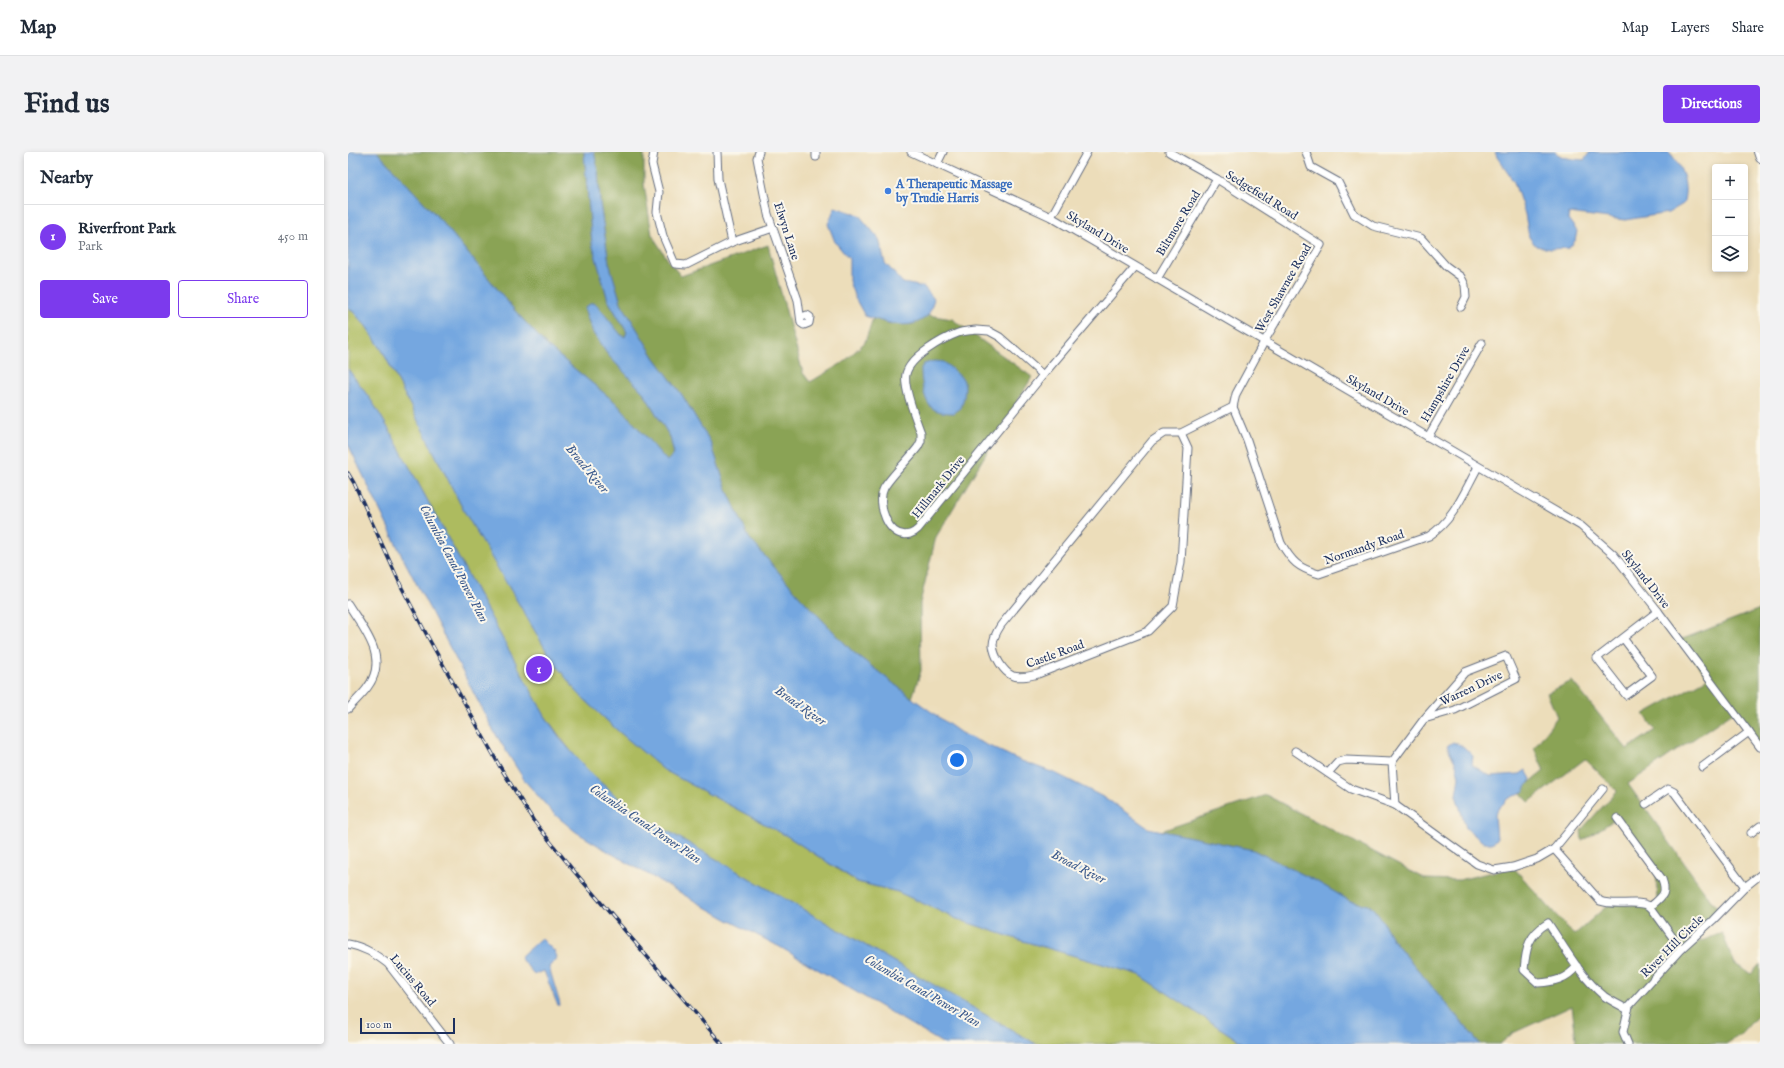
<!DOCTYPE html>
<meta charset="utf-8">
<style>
body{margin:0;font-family:"IM FELL English",serif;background:#f2f2f3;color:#1f2937}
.controls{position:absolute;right:12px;top:12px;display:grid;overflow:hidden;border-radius:4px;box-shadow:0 2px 6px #0003}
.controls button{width:36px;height:36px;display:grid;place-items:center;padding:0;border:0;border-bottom:1px solid #e0e1e3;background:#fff;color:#1f2937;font:20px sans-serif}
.scale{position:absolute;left:12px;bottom:10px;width:95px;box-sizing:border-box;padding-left:4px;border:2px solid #1b2f5e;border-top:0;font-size:11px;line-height:14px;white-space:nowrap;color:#1b2f5e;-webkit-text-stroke:3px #fbf7ec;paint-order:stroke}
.you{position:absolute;left:609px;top:608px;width:14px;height:14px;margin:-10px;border:3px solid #fff;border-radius:50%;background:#1a73e8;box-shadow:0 0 0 6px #1a73e833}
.badge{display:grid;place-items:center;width:26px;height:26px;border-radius:50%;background:#7c3aed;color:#fff;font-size:13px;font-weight:700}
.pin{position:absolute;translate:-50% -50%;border:2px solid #fff;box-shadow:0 1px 4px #0006}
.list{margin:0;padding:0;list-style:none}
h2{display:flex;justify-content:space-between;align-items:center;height:52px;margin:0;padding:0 16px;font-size:17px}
h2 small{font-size:13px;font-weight:400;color:#747a83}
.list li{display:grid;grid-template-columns:26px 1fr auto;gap:12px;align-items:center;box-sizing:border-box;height:64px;padding:0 16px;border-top:1px solid #e0e1e3}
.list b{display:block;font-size:15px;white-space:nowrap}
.list p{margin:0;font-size:13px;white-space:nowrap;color:#747a83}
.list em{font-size:13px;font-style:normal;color:#747a83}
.actions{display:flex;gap:8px;padding:12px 16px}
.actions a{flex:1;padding:9px 0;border:1px solid #7c3aed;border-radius:4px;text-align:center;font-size:14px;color:#7c3aed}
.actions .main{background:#7c3aed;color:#fff}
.icon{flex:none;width:22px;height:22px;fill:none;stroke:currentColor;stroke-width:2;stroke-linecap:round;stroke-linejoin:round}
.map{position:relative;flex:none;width:1412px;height:892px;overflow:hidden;border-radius:4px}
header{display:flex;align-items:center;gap:24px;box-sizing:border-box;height:56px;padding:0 20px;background:#fff;border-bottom:1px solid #e0e1e3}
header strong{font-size:19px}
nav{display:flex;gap:22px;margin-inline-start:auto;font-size:14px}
.intro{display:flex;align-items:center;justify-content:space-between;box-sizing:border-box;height:96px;padding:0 24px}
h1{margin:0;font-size:28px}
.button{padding:10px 18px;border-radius:4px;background:#7c3aed;color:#fff;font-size:14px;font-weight:700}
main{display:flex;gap:24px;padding:0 24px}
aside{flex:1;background:#fff;border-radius:4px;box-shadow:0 2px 6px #0003}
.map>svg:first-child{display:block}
.green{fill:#adbb5e;stroke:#64755e}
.forest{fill:#8aa355;stroke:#52695a}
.water{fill:#74a7e0;stroke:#486b9f}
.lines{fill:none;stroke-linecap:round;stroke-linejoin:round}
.minor-casing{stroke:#646c7e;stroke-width:9}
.major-casing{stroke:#646c7e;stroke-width:10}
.minor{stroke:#fff;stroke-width:7}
.major{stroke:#fff;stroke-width:8}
.rail-casing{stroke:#1b2f5e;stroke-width:3.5}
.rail{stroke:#fbf7ec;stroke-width:2;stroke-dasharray:6;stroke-linecap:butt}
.shop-dot{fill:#3f7fe0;stroke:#fbf7ec;stroke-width:1.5}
.labels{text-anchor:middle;stroke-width:4;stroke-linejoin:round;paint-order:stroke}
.shop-label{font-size:12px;font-weight:bold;fill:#366cbe;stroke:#fbf7ec;text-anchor:start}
.street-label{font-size:12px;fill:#1b2f5e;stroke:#fbf7ec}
.water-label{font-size:13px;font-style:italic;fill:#3a598c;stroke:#fbf7ec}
</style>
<header>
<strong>Map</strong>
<nav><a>Map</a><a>Layers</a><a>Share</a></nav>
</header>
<div class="intro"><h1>Find us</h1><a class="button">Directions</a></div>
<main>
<aside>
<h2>Nearby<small></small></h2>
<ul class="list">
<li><span class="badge">1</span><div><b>Riverfront Park</b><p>Park</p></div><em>450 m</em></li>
</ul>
<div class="actions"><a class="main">Save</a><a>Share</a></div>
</aside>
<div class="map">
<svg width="1412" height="892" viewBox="0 0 1412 892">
<rect width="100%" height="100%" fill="#fbf7ec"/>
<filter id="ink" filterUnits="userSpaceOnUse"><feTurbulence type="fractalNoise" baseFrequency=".025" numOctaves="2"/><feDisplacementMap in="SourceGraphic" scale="8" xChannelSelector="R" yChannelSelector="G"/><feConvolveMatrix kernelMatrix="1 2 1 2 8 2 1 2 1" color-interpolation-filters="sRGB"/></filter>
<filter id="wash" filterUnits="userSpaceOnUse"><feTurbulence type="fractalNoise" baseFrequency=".012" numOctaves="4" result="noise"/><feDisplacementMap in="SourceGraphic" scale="16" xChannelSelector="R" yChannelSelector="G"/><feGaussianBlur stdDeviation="0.9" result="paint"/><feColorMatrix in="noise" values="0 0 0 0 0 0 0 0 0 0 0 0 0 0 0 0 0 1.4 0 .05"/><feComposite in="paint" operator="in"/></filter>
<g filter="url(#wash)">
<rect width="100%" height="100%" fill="#ecddba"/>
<polygon class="green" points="0,154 18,174 34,198 116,359 204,508 230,541 269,578 316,618 439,684 509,730 550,740 609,767 672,788 792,823 896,892 688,892 297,666 274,649 244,623 228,606 197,564 184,541 43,281 25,251 0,217"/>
<g class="forest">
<polygon points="29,0 236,0 244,91 260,148 279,180 277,185 273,183 248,153 244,151 237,159 245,181 260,203 296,241 322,285 326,302 319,310 268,251 200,195 168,160 95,71"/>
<polygon points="246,0 296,0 296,32 304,83 322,111 333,124 420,93 455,221 462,230 496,210 517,190 525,166 543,172 565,172 580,163 604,167 684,225 588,385 572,451 573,519 564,546 505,500 453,446 401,386 378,336 363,291 334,243 306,205 273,151 261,111 252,52 250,20"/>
<polygon points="1412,457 1412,595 1385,560 1280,632 1364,750 1373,760 1335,796 1374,781 1387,812 1403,822 1412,812 1412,861 1392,883 1378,892 1226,892 1228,887 1224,854 1165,881 1152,892 1132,892 1044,787 1034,768 1023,754 1002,749 966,728 905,698 813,679 918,643 1077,727 1111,728 1165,715 1226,783 1261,752 1302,754 1310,748 1308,719 1269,666 1234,689 1233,678 1269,639 1237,607 1181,650 1171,639 1196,619 1186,596 1209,565 1199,541 1224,529 1279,597 1307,578 1296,562 1360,526 1332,488"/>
</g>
<g class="water">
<polygon points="0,0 29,0 95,71 168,160 200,195 268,251 319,309 326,302 322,285 296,241 260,203 245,181 237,159 237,155 244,151 249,153 273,183 277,185 279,180 260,148 244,91 236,0 246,0 250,20 252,52 261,111 273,151 306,205 334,243 363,291 378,336 401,386 453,446 505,500 564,546 613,581 671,608 709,622 759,647 800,676 905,698 966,728 1002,749 1023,754 1034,768 1044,787 1132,892 896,892 792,823 672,788 609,767 550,740 510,730 439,684 316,618 269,578 230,541 204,508 116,359 34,198 18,174 0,154"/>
<path d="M 1147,0 L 1207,0 C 1214,7 1227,7 1236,8 L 1242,0 L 1321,0 C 1334,14 1341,33 1335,52 L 1320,61 L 1277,68 L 1221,61 L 1220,67 L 1229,79 L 1227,89 L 1221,96 L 1202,97 L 1188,94 L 1181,85 L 1177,62 L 1166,30 L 1149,5 Z"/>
<path d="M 487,55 L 511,63 L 531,87 L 537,111 L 555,131 L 576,135 L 586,147 C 584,152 583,160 579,164 C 562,180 537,170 517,164 L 507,146 L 501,129 L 501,107 L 487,90 L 480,72 Z"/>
<path d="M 586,209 L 596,210 L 615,227 L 617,234 L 616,245 L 613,256 L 606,261 C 598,261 587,260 582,254 C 575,245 573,226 573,216 L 576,212 Z"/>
<polygon points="0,217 25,251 43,281 129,440 197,564 214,589 244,623 274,649 297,666 688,892 596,892 432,795 382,769 266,703 228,680 205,661 177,629 145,578 55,406 0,292"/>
<polygon points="1105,590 1116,595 1125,604 1124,613 1142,624 1172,622 1178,618 1183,627 1176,639 1160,647 1150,657 1147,663 1149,687 1144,691 1136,691 1118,676 1108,643 1111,625 1108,612 1099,594"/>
<polygon points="193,786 207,800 209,805 201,815 212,852 210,854 196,819 186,822 173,807 173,804"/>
</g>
</g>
<g filter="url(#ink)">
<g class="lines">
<g class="minor-casing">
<g id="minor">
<polyline points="306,0 304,12 311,40 309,60 315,84 327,112 338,113 384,90 370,27 369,0"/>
<polyline points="411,0 409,6 420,62 450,148 453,171 456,173 461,171 462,165 459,163 454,165"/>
<polyline points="563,0 703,65 1233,374 1266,403 1310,459 1412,595"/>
<path d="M 821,0 L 869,27 L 973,93 L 916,190 L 888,242 L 885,255 L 833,281 L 816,281 L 804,289 L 653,473 C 649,479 645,486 645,493 C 646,504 655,520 665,524 C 674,526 682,524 690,522 L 800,479 L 825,454 L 833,410 L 840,296 L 833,281"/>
<polyline points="958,0 963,15 990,30 1006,62 1025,74 1073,86 1098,114 1113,125 1117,133 1118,145 1113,155"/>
<polyline points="468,5 468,0"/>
<polyline points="589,12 595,0"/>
<polyline points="703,65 739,0"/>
<polyline points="384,90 425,76"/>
<polyline points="809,127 869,27"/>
<path d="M 628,178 L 641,179 L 652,185 L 695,223 L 570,377 C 568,379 565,381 562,382 C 540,388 528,351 536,336 C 542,325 561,307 570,295 L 573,289 L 573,281 C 568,267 555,236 558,222 C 562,205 594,187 610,181 C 615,179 622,179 628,178 Z"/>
<polyline points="695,223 787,115"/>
<path d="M 885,255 L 899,288 L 933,391 C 944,410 950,416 971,422 L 1081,384 C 1106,368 1116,340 1130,315"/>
<polyline points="1080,285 1134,191"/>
<path d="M 0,452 C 16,478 42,506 19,536 C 14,543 6,550 0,557"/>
<polyline points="1275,486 1304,524 1278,543 1249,506 1310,459"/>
<polyline points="947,599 1003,637 1047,653 1129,712 1146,718 1165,715 1189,707 1206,697 1255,637"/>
<polyline points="1354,615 1401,580"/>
<polyline points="980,621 990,610 998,608 1044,610"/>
<polyline points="1298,652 1320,637 1326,640 1397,735"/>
<polyline points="1047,653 1044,610 1076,567 1107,558 1168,527 1158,504 1117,520 1076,567"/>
<path d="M 1269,666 L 1314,727 C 1320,743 1313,745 1302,755"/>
<polyline points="1403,681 1412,674"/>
<path d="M 1206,697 L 1252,749 C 1269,755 1286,747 1302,754 L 1333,797"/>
<path d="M 0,792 C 16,795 27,802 40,812 L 102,892"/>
<path d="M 1229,814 C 1219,827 1206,830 1190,831 L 1176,818 C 1178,796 1180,783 1200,771 C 1217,796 1232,824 1256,844 C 1263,849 1272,853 1280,858"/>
<polyline points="1280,892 1275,880 1281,854 1333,797 1365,768 1397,735 1412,723"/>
</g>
</g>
<g class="major-casing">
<polyline id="major" points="1410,0 1412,6"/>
</g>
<use href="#minor" class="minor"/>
<use href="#major" class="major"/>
<g class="rail-casing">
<polyline id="rail" points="0,321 6,331 54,436 82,489 151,613 185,668 225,718 374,892"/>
</g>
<use href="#rail" class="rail"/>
</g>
</g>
<circle class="shop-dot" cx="540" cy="39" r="4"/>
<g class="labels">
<g class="shop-label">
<text x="548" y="36">A Therapeutic Massage<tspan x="548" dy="14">by Trudie Harris</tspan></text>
</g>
<g class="street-label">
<text transform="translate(914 43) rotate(32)" y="4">Sedgefield Road</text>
<text transform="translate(830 71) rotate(-59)" y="4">Biltmore Road</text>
<text transform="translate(439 79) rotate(72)" y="4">Elwyn Lane</text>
<text transform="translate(750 80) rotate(31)" y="4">Skyland Drive</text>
<text transform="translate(935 136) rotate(-60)" y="4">West Shawnee Road</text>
<text transform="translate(1097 232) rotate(-60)" y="4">Hampshire Drive</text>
<text transform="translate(1030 243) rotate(30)" y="4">Skyland Drive</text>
<text transform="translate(590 335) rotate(-51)" y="4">Hillmark Drive</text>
<text transform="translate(1016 395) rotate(-19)" y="4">Normandy Road</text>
<text transform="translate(1298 427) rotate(52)" y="4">Skyland Drive</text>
<text transform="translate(707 502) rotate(-20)" y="4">Castle Road</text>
<text transform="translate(1123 536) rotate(-25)" y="4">Warren Drive</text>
<text transform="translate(1324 794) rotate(-45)" y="4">River Hill Circle</text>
<text transform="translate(65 828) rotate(50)" y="4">Lucius Road</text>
</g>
<g class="water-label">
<text transform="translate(240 316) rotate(50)" y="5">Broad River</text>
<text transform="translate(107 411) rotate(62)" y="5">Columbia Canal Power Plan</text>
<text transform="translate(453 553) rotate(35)" y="5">Broad River</text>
<text transform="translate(298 671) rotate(34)" y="5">Columbia Canal Power Plan</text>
<text transform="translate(731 714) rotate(27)" y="5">Broad River</text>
<text transform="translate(575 838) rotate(30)" y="5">Columbia Canal Power Plan</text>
</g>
</g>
</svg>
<div class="controls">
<button>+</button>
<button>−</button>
<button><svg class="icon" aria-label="layers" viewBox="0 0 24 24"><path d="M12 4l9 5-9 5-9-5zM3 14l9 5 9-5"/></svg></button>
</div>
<div class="scale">100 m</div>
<div class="you"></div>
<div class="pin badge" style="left:191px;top:517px">1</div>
</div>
</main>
